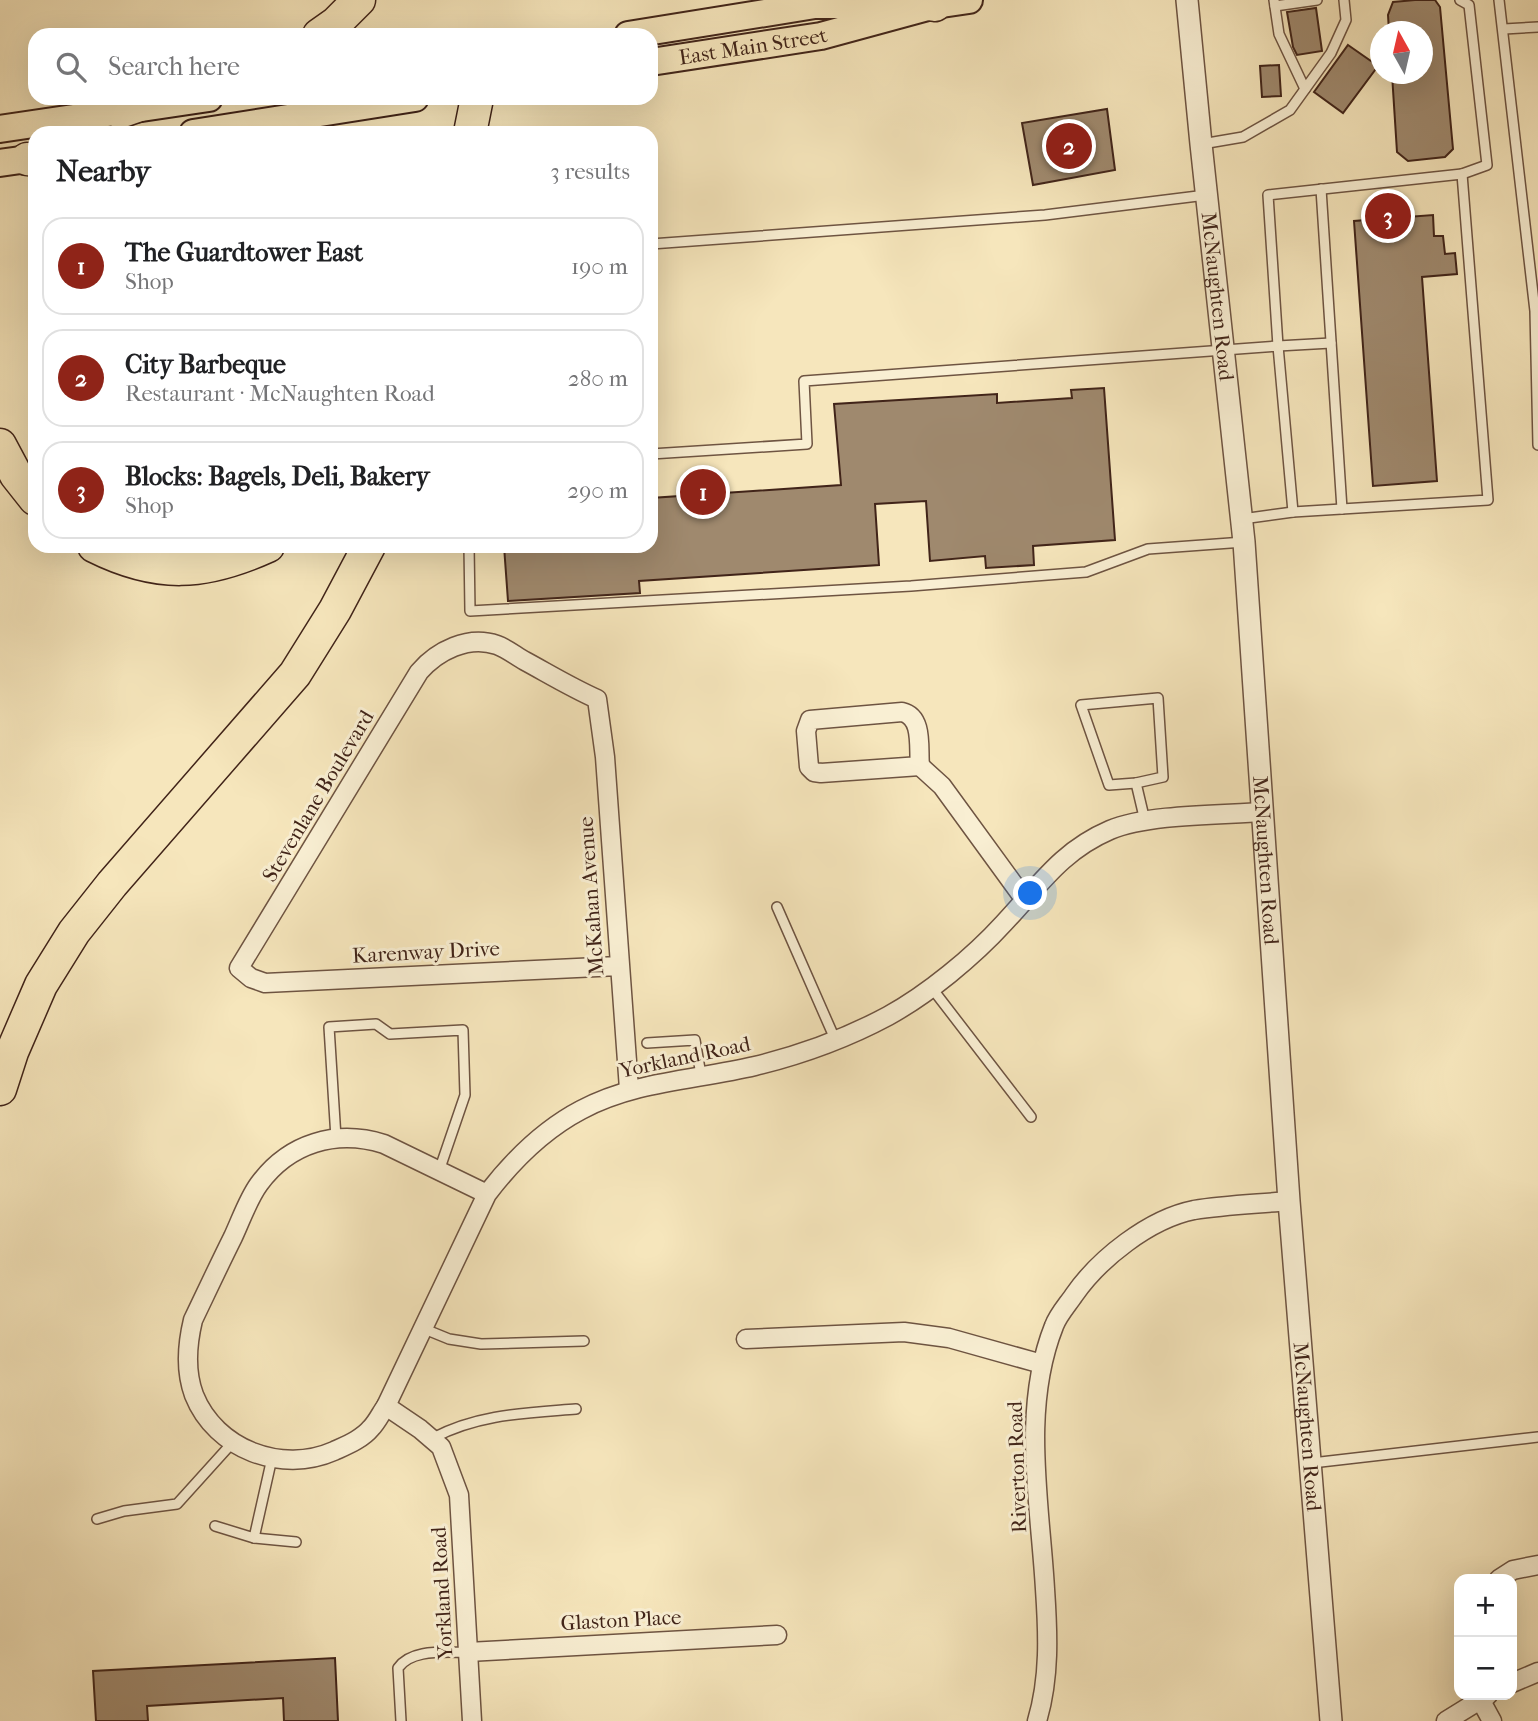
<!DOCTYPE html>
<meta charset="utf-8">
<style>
body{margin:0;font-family:"IM FELL French Canon",serif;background:#f2f2f2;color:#202124}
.controls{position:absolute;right:21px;bottom:21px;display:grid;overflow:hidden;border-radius:14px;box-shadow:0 7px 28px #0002}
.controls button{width:63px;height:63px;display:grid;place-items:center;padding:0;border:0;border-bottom:2px solid #e0e0e0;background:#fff;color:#202124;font:35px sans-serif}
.compass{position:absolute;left:1370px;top:21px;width:63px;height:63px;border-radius:50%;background:#fff;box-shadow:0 7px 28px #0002;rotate:352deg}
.you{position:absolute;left:1031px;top:894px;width:24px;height:24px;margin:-18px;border:5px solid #fff;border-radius:50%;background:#1a73e8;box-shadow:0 0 0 10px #1a73e833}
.badge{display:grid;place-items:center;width:46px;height:46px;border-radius:50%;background:#8f2418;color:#fff;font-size:23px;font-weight:700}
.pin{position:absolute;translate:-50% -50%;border:4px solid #fff;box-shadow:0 2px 7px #0006}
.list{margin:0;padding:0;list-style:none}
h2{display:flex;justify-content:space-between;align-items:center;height:91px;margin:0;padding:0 28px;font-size:30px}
h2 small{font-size:23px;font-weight:400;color:#757577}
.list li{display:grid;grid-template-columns:46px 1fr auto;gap:21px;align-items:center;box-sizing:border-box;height:98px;margin:0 14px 14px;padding:0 14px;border:2px solid #e0e0e0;border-radius:21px}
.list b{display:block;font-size:26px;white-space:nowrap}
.list p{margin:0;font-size:23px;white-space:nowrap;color:#757577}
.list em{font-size:23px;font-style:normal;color:#757577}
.icon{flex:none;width:38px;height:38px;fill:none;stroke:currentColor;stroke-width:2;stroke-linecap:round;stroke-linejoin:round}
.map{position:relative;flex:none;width:1538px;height:1721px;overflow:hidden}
.search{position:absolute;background:#fff;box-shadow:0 7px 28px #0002;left:28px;top:28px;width:630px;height:77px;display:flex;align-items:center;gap:18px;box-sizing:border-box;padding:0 24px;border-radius:21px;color:#757577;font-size:26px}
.panel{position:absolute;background:#fff;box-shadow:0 7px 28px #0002;left:28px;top:126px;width:630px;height:427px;border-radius:21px}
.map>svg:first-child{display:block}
.building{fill:#9f896e;stroke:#412419;stroke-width:2}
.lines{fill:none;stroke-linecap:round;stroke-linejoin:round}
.service-casing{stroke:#6e5442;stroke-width:12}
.minor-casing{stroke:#6e5442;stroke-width:21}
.tertiary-casing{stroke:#6e5442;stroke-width:24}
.primary-casing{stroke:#412419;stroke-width:30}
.motorway-casing{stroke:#412419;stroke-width:35}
.service{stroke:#f9efd3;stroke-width:9}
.minor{stroke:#f9efd3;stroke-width:18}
.tertiary{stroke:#f9efd3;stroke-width:21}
.primary{stroke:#f6e6bc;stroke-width:26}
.motorway{stroke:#f6e6bc;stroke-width:32}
.labels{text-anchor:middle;stroke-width:6;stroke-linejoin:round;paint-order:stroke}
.street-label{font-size:21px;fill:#412419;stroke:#f9efd3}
</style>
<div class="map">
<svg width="1538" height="1721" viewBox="0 0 1538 1721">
<rect width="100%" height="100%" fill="#f6e6bc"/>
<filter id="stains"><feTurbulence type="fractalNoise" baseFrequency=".00286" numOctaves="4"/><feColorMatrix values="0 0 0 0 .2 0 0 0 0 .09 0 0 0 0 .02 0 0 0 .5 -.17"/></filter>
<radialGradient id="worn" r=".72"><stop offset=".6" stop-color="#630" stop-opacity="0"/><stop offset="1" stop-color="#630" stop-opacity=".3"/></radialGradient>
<g class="building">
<polygon points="1415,0 1435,0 1440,7 1453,149 1445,157 1408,161 1397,152 1392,74 1423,74 1423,32 1389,32 1388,15 1393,2"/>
<polygon points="1316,8 1322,51 1297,55 1293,47 1287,12"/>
<polygon points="1348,45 1378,66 1343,113 1314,92"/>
<polygon points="1279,65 1281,96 1262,97 1260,66"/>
<polygon points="1107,109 1115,170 1033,185 1022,123"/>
<polygon points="1433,215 1434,236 1443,236 1445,254 1455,253 1457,274 1422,277 1437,481 1373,486 1354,221"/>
<polygon points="1104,388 1115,540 1033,546 1034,565 986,568 985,556 930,561 926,501 875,504 879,565 639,581 640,593 508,601 504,546 651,546 651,498 841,485 834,404 997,394 997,403 1072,398 1071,390"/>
<polygon points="335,1658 338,1721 284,1721 283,1698 147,1706 148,1721 96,1721 93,1671"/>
</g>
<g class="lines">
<g class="service-casing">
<g id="service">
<polyline points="1274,0 1279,34 1305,89"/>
<polyline points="1460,0 1469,5 1487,165 1462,174"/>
<polyline points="1499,0 1535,311 1538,445"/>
<polyline points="1275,6 1317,0"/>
<polyline points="1504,29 1538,27"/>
<polyline points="1202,144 1243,137 1290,110 1331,53 1346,20 1344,0"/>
<polyline points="1321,189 1342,509"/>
<polyline points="651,244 1045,215 1206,195"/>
<polyline points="651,454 807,444 804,381 1278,346 1293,512"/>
<polyline points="1242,519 1293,512 1488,500 1462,174 1268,195 1278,346 1331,343"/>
<polyline points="469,546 470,611 911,586 1086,572 1148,549 1244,542"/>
<polygon points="1158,698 1163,777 1136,783 1109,785 1081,705"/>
<polyline points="1136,783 1145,821"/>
<polyline points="777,907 835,1039"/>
<polyline points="931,987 1031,1117"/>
<polyline points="647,1043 695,1040 701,1075"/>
<polyline points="336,1138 329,1027 376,1024 390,1034 463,1030 465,1095 439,1171"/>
<polyline points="422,1328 449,1339 481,1344 584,1341"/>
<path d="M 433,1438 C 478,1414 526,1413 576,1409"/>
<polyline points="1312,1463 1538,1437"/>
<polyline points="97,1519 124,1511 177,1504 233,1442"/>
<polyline points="215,1526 254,1538 272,1458"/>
<polyline points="254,1538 296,1542"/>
<path d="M 401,1721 L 398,1668 C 412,1648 446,1653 468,1652"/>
</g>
</g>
<g class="minor-casing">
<g id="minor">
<path d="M 902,712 C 924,717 918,749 920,766 L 821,773 L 814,772 L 809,767 L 806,731 L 810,720 Z"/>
<polyline points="920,766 942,786 1025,900"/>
<path d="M 619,966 L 265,983 L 251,978 L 239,968 L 419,672 C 437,651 468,635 497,645 C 506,648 516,656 525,661 C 549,674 572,688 597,699 L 605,757 L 629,1089"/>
<path d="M 487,1194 L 384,1144 C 336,1129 289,1143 259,1184 C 248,1199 241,1220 233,1237 C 219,1265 206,1293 193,1320 C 187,1345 185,1371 194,1395 C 216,1450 282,1474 334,1451 C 347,1445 362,1439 371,1428 C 377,1422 381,1413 386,1406 L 487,1194 C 513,1160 543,1130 581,1110 C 635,1081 696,1080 755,1066 C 800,1055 847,1038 888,1016 C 928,994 973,957 1004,923 C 1039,886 1061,851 1110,830 C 1148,814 1220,815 1262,812"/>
<polyline points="746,1339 904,1332 949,1338 1042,1364"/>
<polyline points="386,1406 420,1429 441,1447 459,1495 472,1721"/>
<polyline points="1499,1579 1513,1570 1538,1565"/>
<polyline points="468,1652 777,1635"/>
<polyline points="1512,1683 1538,1672"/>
<polyline points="1480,1699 1492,1721"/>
<path d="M 1037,1721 C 1050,1678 1048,1633 1045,1589 C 1040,1502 1021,1409 1054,1326 C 1058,1315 1068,1304 1074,1295 C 1099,1259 1149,1219 1194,1210 C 1225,1205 1257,1204 1289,1201"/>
<polyline points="1446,1721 1488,1695"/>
</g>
</g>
<g class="tertiary-casing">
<g id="tertiary">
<path id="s1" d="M 1187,0 L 1201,144 L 1244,542 L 1289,1201 L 1331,1721"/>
</g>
</g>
<g class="primary-casing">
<g id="primary">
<polyline points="628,35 815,5 899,5"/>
<path id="s2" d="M 651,62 L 821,36 L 935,5 L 969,0"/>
<polyline points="0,129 209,98"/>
<polyline points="193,133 415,98"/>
<polyline points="0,163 35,158"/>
</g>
</g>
<g class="motorway-casing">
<g id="motorway">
<polyline points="899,0 935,5"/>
<polyline points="319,35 336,23 359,0"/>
<polyline points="120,112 160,98"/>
<polyline points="470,133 477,98"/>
<polyline points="27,159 35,160"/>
<polyline points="0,445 16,475 35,499"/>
<path d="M 94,546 C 158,578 204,575 268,546"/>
<polyline points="0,1089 12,1052 41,985 74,932 112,884 295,674 335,610 369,546"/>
</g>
</g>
<use href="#service" class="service"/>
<use href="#minor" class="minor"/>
<use href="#tertiary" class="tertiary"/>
<use href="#primary" class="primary"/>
<use href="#motorway" class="motorway"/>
</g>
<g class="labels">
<g class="street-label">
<text dy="7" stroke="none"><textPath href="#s2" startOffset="103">East Main Street</textPath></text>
<text dy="7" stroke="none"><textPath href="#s1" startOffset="298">McNaughten Road</textPath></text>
<text transform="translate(318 796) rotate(-59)" y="7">Stevenlane Boulevard</text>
<text dy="7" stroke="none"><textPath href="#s1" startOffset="864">McNaughten Road</textPath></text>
<text transform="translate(591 896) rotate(-94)" y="7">McKahan Avenue</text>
<text transform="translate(426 952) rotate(-3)" y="7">Karenway Drive</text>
<text transform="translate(685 1057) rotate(-12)" y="7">Yorkland Road</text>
<text dy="7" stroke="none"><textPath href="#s1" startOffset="1432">McNaughten Road</textPath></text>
<text transform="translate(1017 1467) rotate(-92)" y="7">Riverton Road</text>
<text transform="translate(442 1593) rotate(-93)" y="7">Yorkland Road</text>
<text transform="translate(621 1620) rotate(-3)" y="7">Glaston Place</text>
</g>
</g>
<rect width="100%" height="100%" filter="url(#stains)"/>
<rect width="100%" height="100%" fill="url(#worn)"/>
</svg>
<div class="controls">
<button>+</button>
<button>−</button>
</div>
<svg class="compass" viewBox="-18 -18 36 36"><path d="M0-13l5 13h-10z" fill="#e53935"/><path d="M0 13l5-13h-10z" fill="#757577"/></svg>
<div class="you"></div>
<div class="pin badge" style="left:703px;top:492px">1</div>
<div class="pin badge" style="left:1069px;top:146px">2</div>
<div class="pin badge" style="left:1388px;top:216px">3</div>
<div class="search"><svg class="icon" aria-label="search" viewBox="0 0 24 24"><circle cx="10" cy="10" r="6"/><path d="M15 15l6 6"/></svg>Search here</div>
<section class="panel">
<h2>Nearby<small>3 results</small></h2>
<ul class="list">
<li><span class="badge">1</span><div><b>The Guardtower East</b><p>Shop</p></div><em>190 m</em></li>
<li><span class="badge">2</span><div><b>City Barbeque</b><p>Restaurant · McNaughten Road</p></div><em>280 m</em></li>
<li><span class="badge">3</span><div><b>Blocks: Bagels, Deli, Bakery</b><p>Shop</p></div><em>290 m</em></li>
</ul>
</section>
</div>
